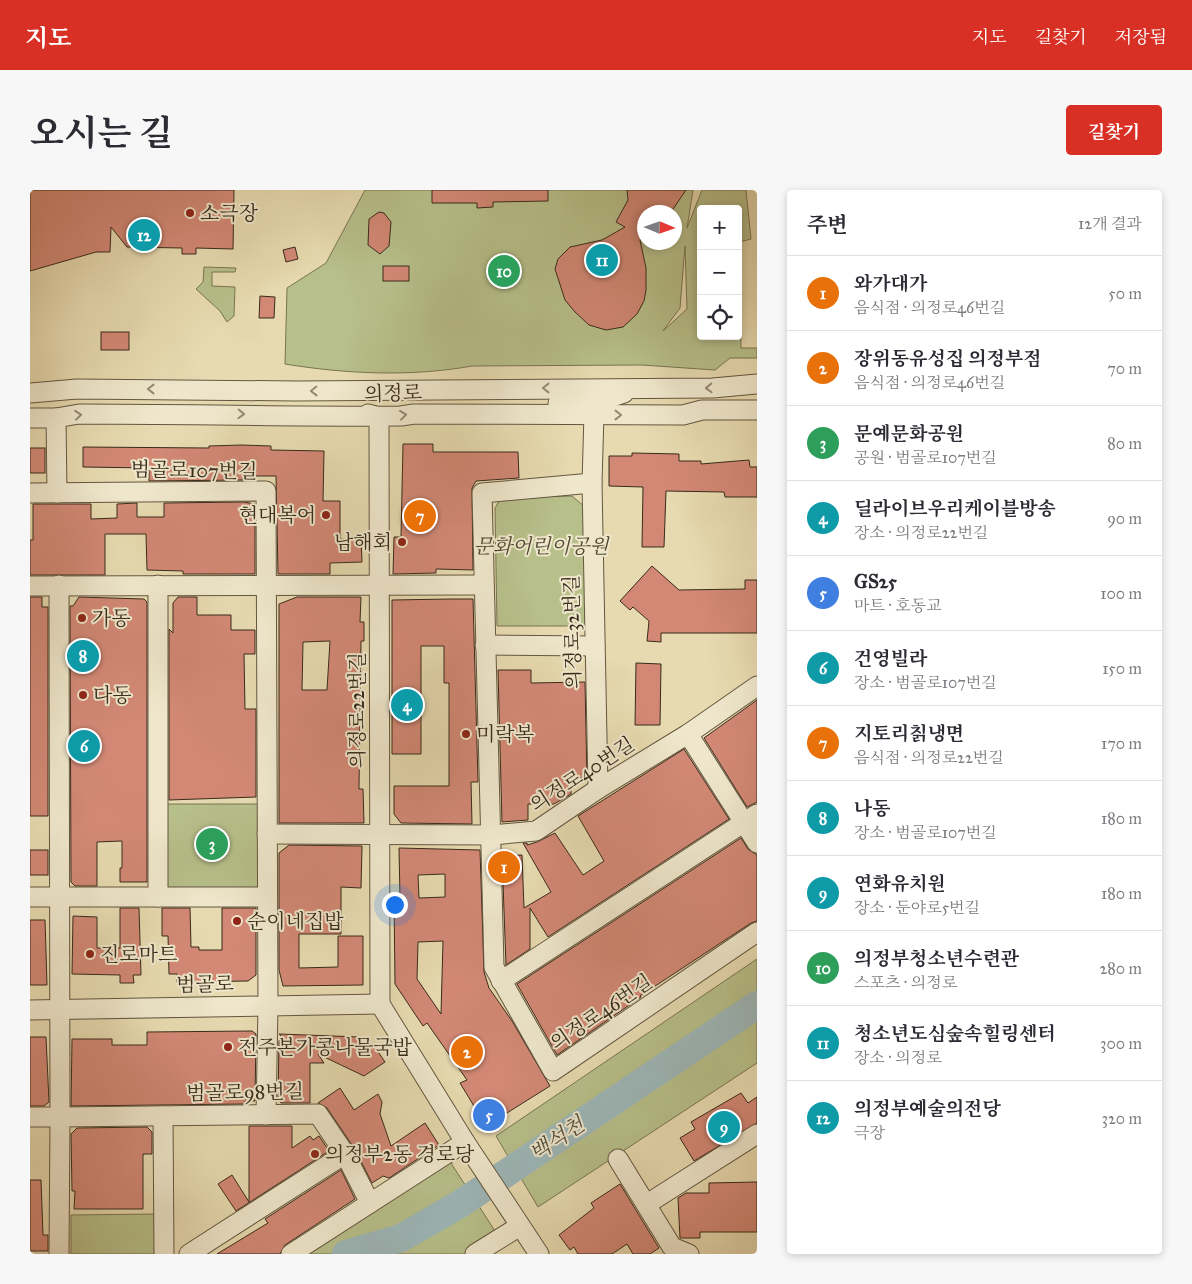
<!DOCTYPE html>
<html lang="ko">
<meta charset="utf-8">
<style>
body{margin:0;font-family:"IM FELL Great Primer","Noto Serif KR",serif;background:#f7f7f7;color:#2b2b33}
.controls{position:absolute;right:15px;top:15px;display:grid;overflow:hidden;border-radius:5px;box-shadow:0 2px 8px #0003}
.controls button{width:45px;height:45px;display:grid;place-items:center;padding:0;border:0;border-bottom:1px solid #e1e1e2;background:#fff;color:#2b2b33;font:25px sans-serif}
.compass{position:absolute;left:607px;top:15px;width:45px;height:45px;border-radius:50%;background:#fff;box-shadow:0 2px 8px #0003;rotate:92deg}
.you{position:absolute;left:364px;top:714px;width:18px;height:18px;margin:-12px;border:4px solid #fff;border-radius:50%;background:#1a73e8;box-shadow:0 0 0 8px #1a73e833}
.badge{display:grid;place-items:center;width:32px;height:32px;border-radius:50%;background:#d93025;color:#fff;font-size:16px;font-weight:700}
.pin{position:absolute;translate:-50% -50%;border:2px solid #fff;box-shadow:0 1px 5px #0006}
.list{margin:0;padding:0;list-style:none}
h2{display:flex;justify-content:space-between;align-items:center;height:65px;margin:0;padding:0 20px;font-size:21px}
h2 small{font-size:16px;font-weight:400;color:#7c7c81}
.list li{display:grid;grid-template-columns:32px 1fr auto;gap:15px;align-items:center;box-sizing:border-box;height:75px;padding:0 20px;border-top:1px solid #e1e1e2}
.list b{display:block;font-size:19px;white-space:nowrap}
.list p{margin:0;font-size:16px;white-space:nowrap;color:#7c7c81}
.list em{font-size:16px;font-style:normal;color:#7c7c81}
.icon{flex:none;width:28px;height:28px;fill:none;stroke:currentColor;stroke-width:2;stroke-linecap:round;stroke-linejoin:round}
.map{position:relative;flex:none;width:727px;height:1064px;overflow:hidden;border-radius:5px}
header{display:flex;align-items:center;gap:30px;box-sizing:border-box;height:70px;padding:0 25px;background:#d93025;color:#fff}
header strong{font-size:24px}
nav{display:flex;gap:28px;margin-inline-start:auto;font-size:18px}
.intro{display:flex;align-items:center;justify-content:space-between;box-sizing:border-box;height:120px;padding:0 30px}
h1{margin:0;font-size:35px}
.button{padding:12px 22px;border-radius:5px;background:#d93025;color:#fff;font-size:18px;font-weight:700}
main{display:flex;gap:30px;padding:0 30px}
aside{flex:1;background:#fff;border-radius:5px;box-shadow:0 2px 8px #0003}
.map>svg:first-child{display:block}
.green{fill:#b7bf8a;stroke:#787552;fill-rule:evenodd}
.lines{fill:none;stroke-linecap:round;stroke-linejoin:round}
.river{stroke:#9db7b8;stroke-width:28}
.building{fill:#d28875;stroke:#382b1b;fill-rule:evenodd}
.minor-casing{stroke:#645740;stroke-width:21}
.minor{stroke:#efe7cc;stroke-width:19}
.oneway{stroke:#948974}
.poi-dot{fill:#8f2418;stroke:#efe7cc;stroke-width:2}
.labels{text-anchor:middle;stroke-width:4;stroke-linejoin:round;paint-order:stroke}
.poi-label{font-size:20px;fill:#382b1b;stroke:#efe7cc;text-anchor:start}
.street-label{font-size:20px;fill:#382b1b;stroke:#efe7cc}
.park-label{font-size:20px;font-style:italic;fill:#514931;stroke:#efe7cc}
.water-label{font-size:21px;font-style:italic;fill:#514e42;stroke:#efe7cc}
</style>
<header>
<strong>지도</strong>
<nav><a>지도</a><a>길찾기</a><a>저장됨</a></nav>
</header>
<div class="intro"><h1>오시는 길</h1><a class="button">길찾기</a></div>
<main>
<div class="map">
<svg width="727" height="1064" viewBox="0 0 727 1064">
<rect width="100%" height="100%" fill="#e7dab0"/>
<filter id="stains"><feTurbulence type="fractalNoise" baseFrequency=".004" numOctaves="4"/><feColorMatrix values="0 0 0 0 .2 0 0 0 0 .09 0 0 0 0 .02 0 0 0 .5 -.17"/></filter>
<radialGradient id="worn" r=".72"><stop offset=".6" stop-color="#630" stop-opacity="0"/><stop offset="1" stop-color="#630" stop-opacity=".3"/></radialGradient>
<g class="green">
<path d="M 335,0 L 663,0 L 657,38 L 672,0 L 716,0 L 721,49 L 709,52 L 711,158 L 727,158 L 727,168 L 700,168 L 685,180 L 612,175 L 442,176 C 381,187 316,184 255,174 L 257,98 L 296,73 ZM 671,19 L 708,19 L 708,146 L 671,146 ZM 614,22 L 644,22 L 644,52 L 614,52 ZM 655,56 L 657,119 L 633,141 L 650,118 Z"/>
<polygon points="174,77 206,78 205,82 182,82 182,96 205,97 204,126 197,132 190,121 166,99 173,92"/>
<polygon points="542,306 556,318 557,436 467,436 465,318 471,308"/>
<polygon points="134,614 231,614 230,694 224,700 140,700 134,695"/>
<polygon points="727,769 727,873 508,1017 466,946"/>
<polygon points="419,970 467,1044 436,1064 274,1064"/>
<polygon points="126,1024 126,1064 41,1064 41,1025"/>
</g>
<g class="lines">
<polyline class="river" points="316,1064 371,1048 430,1014 727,815"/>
</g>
<g class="building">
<polygon points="0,0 204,0 203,59 166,58 166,64 152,64 152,58 97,57 81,37 80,62 66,62 0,81"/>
<polygon points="402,0 518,0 518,11 463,12 463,17 447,18 447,13 402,13"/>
<polygon points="597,0 656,0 641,22 614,22 614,41 610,50 616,78 616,100 614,111 607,124 593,137 576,140 559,135 545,122 535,110 525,79 528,69 540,57 572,50 595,37 586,32 598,10"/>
<polygon points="349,22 354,23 361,32 359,56 350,64 338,55 339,29"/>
<polygon points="265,57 268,69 256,72 253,60"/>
<rect x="353" y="76" width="26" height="15"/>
<polygon points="230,106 245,107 244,128 229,128"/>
<rect x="71" y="142" width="28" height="18"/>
<polygon points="373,254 403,254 403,262 488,262 489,288 446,291 442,298 443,380 406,379 406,383 363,384 364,347 371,347"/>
<polygon points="212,255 241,256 241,260 294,261 293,311 310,311 310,349 331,349 332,372 300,373 300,384 248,384 246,286 213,286 213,290 119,291 119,278 53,277 53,257 179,258 179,256"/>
<rect x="0" y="258" width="15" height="25"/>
<polygon points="602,263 649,264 649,271 671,271 671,274 719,270 720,277 727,277 727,307 695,307 694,302 636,301 634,357 612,357 613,297 579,296 579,266 602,266"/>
<polygon points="214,312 225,314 225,384 153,384 153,381 117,380 116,344 75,344 75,385 0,385 0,350 3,350 3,314 61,314 61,329 87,328 87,314 107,313 107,327 134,327 134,313"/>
<polygon points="622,376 649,400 715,399 715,390 727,390 727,443 631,443 631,452 617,451 619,431 603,417 600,420 590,411"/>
<polygon points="0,407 12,407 12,417 18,417 18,626 0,626"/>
<polygon points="49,407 114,409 117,412 117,692 90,692 90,678 92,678 92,651 67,652 67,696 45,696 41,692 40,416 43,416"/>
<polygon points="148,407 167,407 167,425 201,425 201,440 225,440 225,464 214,464 215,519 226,519 226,607 139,610 139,439 143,443 143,413"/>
<path d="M 267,407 L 331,407 L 330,432 L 334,432 L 334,451 L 331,451 L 329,599 L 333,599 L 334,633 L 249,633 L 249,414 ZM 300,451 L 297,500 L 272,500 L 273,452 Z"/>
<polygon points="420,409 443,409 448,592 441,592 442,634 371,633 364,624 364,596 419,596 419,493 414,493 414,456 391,456 391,564 362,564 362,410"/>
<polygon points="606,473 631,474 630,535 605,535"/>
<polygon points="468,480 501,480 501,493 555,492 557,588 541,587 541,604 524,614 498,614 498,630 472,632"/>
<polygon points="727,510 727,612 717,617 674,548"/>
<polygon points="654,559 699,629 518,747 500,718 500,759 476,775 472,666 492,665 494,718 521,702 493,653 497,653 497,655 507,652 525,643 553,685 574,671 548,626"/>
<polygon points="711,648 718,659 727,665 727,731 721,733 610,806 611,807 527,865 487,794"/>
<polygon points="259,655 332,656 331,698 311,697 311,744 269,744 269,778 308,777 308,746 333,746 333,795 253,796 249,780 249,663"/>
<path d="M 369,658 L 450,660 L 454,782 L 459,798 L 482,831 L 520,896 L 456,936 L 430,893 L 437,890 L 397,833 L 393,836 L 365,794 L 364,708 L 370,708 ZM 415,684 L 415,707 L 389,708 L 388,685 ZM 413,751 L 411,824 L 387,789 L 388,752 Z"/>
<rect x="0" y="660" width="18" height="25"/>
<polygon points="90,718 109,718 111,785 103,785 104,793 90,793 90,785 42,784 43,726 67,727 67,758 90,758"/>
<polygon points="132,718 160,718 161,757 169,757 169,760 192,760 192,718 226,718 226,785 218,791 147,792 147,784 139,784 138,746 132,746"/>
<polygon points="0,730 15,730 17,795 0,795"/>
<polygon points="222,841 226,844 225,911 215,911 215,914 41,916 42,849 82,849 82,855 117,855 117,842"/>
<polygon points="249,844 330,847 344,856 355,872 334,886 288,864 294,873 280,873 280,913 251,913 248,909 249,851 252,847"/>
<polygon points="0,847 16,847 19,912 14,916 0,916"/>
<polygon points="310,898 324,920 348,904 352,912 350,924 361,956 395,933 409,955 359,988 353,986 342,993 324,958 297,918 288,913"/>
<polygon points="711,903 718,913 727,907 727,933 664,971 650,948 665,939 661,932"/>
<polygon points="219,936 262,936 262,958 280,946 283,950 289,946 299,961 206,1021 188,994 202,985 219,1012"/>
<polygon points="117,937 122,942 122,964 113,964 113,1019 44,1019 45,1001 42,1001 41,944 47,938"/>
<polygon points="311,980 325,1009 255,1055 250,1064 187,1064 238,1033 235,1029"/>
<polygon points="0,990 11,990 13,1045 18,1045 18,1061 0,1061"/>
<polygon points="727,992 727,1042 670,1042 670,1048 650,1048 648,1008 656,1003 679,1003 679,993"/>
<polygon points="590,994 629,1058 620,1064 603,1064 597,1054 582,1064 548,1064 544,1057 540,1060 529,1045 564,1018 561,1013"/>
</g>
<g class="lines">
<g class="minor-casing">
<g id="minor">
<polyline points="0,203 47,199 266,201 683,198 727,194"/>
<polyline points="338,224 349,227 350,814"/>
<path d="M 0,228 L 26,228 L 49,224 C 156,224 264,227 371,226 L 384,224 L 653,225 L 672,220 L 727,220"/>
<polyline points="26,228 27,303"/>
<polyline points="562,293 452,303 464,777 523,881 727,742"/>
<polyline points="0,303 236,301 238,816 236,925"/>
<polyline points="128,395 128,707"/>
<polyline points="0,396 453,395"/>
<polyline points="455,455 565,456"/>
<polyline points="658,544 727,653"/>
<polyline points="568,599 562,293 564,224 551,218 528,216 528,213 570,211 594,203"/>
<polyline points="237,644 462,645 506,641 568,599 658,544 727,496"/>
<polyline points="0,707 237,707"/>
<polyline points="471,791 727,624"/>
<polyline points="350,814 435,952 509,1064"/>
<polyline points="0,820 350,814"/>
<polyline points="133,926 134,1064"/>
<polyline points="0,927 30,927 29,395"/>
<polyline points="315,964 340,1013"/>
<polyline points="588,969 642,1057 659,1064"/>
<polyline points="617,1014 727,944"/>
<polyline points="29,1064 30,927 288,924 315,964 159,1064"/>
<polyline points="261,1064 435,952"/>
<polyline points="445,1064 490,1036"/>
</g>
</g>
<use href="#minor" class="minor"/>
</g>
<defs><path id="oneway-chevron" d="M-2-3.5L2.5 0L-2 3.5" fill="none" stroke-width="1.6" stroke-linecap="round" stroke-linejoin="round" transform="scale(1.25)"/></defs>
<g class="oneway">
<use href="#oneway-chevron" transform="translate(516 198) rotate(180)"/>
<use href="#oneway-chevron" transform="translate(679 198) rotate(178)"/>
<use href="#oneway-chevron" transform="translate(121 199) rotate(-180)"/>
<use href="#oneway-chevron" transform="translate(284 201) rotate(179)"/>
<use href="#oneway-chevron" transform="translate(211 224) rotate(2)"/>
<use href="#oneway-chevron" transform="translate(48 225) rotate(-6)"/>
<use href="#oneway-chevron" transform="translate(373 225) rotate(-7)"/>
<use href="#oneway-chevron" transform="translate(588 225)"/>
</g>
<g class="poi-dot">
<circle cx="160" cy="23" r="5"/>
<circle cx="296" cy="325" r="5"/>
<circle cx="372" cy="352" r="5"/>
<circle cx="52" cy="428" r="5"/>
<circle cx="53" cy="505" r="5"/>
<circle cx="436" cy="544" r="5"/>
<circle cx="207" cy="731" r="5"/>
<circle cx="60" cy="764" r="5"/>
<circle cx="198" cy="857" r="5"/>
<circle cx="285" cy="964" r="5"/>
</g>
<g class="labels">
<g class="poi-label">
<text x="170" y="30">소극장</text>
<text x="286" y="332" text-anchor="end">현대복어</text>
<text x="362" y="359" text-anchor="end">남해회</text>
<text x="62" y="435">가동</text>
<text x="63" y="512">다동</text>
<text x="446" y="551">미락복</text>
<text x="217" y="738">순이네집밥</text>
<text x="70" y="771">진로마트</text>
<text x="208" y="864">전주본가콩나물국밥</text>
<text x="295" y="971">의정부2동 경로당</text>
</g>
<g class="street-label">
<text transform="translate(363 203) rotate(-2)" y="7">의정로</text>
<text transform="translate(164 280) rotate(1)" y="7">범골로107번길</text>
<text transform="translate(542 442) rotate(-91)" y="7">의정로32번길</text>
<text transform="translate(327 520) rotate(-90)" y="7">의정로22번길</text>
<text transform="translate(552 584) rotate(-33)" y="7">의정로40번길</text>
<text transform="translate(175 794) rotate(-1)" y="7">범골로</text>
<text transform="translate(571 822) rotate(-34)" y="7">의정로46번길</text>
<text transform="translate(215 902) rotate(-1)" y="7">범골로98번길</text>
</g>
<g class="park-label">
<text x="511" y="363">문화어린이공원</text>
</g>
<g class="water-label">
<text transform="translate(527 949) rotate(-34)" y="7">백석천</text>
</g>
</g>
<rect width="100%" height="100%" filter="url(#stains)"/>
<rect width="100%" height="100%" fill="url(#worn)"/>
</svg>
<div class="controls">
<button>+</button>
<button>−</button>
<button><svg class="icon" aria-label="locate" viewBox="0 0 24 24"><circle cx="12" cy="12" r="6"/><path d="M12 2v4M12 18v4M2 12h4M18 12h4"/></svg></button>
</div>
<svg class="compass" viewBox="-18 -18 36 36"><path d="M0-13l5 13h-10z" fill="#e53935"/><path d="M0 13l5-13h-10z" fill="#7c7c81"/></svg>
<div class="you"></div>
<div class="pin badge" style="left:474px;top:677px;background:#e8710a">1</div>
<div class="pin badge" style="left:437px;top:862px;background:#e8710a">2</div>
<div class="pin badge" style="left:182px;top:654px;background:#2e9e5b">3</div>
<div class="pin badge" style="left:377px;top:515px;background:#0f9aa8">4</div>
<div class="pin badge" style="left:459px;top:925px;background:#3f7fe0">5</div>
<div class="pin badge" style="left:54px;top:556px;background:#0f9aa8">6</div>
<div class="pin badge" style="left:390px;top:326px;background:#e8710a">7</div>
<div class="pin badge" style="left:53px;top:466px;background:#0f9aa8">8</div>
<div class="pin badge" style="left:694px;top:937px;background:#0f9aa8">9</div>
<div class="pin badge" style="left:474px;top:81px;background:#2e9e5b">10</div>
<div class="pin badge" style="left:572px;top:70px;background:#0f9aa8">11</div>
<div class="pin badge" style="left:114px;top:45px;background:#0f9aa8">12</div>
</div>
<aside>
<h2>주변<small>12개 결과</small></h2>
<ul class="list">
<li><span class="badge" style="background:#e8710a">1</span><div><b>와가대가</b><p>음식점 · 의정로46번길</p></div><em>50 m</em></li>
<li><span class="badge" style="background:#e8710a">2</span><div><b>장위동유성집 의정부점</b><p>음식점 · 의정로46번길</p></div><em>70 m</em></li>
<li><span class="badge" style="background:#2e9e5b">3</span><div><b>문예문화공원</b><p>공원 · 범골로107번길</p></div><em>80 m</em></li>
<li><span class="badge" style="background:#0f9aa8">4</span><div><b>딜라이브우리케이블방송</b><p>장소 · 의정로22번길</p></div><em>90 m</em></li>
<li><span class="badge" style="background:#3f7fe0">5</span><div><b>GS25</b><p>마트 · 호동교</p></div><em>100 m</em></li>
<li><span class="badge" style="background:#0f9aa8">6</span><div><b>건영빌라</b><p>장소 · 범골로107번길</p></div><em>150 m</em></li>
<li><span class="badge" style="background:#e8710a">7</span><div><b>지토리칡냉면</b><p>음식점 · 의정로22번길</p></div><em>170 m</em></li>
<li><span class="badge" style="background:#0f9aa8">8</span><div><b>나동</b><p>장소 · 범골로107번길</p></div><em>180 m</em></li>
<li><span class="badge" style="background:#0f9aa8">9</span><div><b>연화유치원</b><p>장소 · 둔야로5번길</p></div><em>180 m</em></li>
<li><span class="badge" style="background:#2e9e5b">10</span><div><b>의정부청소년수련관</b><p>스포츠 · 의정로</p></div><em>280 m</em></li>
<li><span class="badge" style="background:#0f9aa8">11</span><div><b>청소년도심숲속힐링센터</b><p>장소 · 의정로</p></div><em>300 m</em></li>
<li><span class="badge" style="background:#0f9aa8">12</span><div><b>의정부예술의전당</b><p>극장</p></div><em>320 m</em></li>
</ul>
</aside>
</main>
